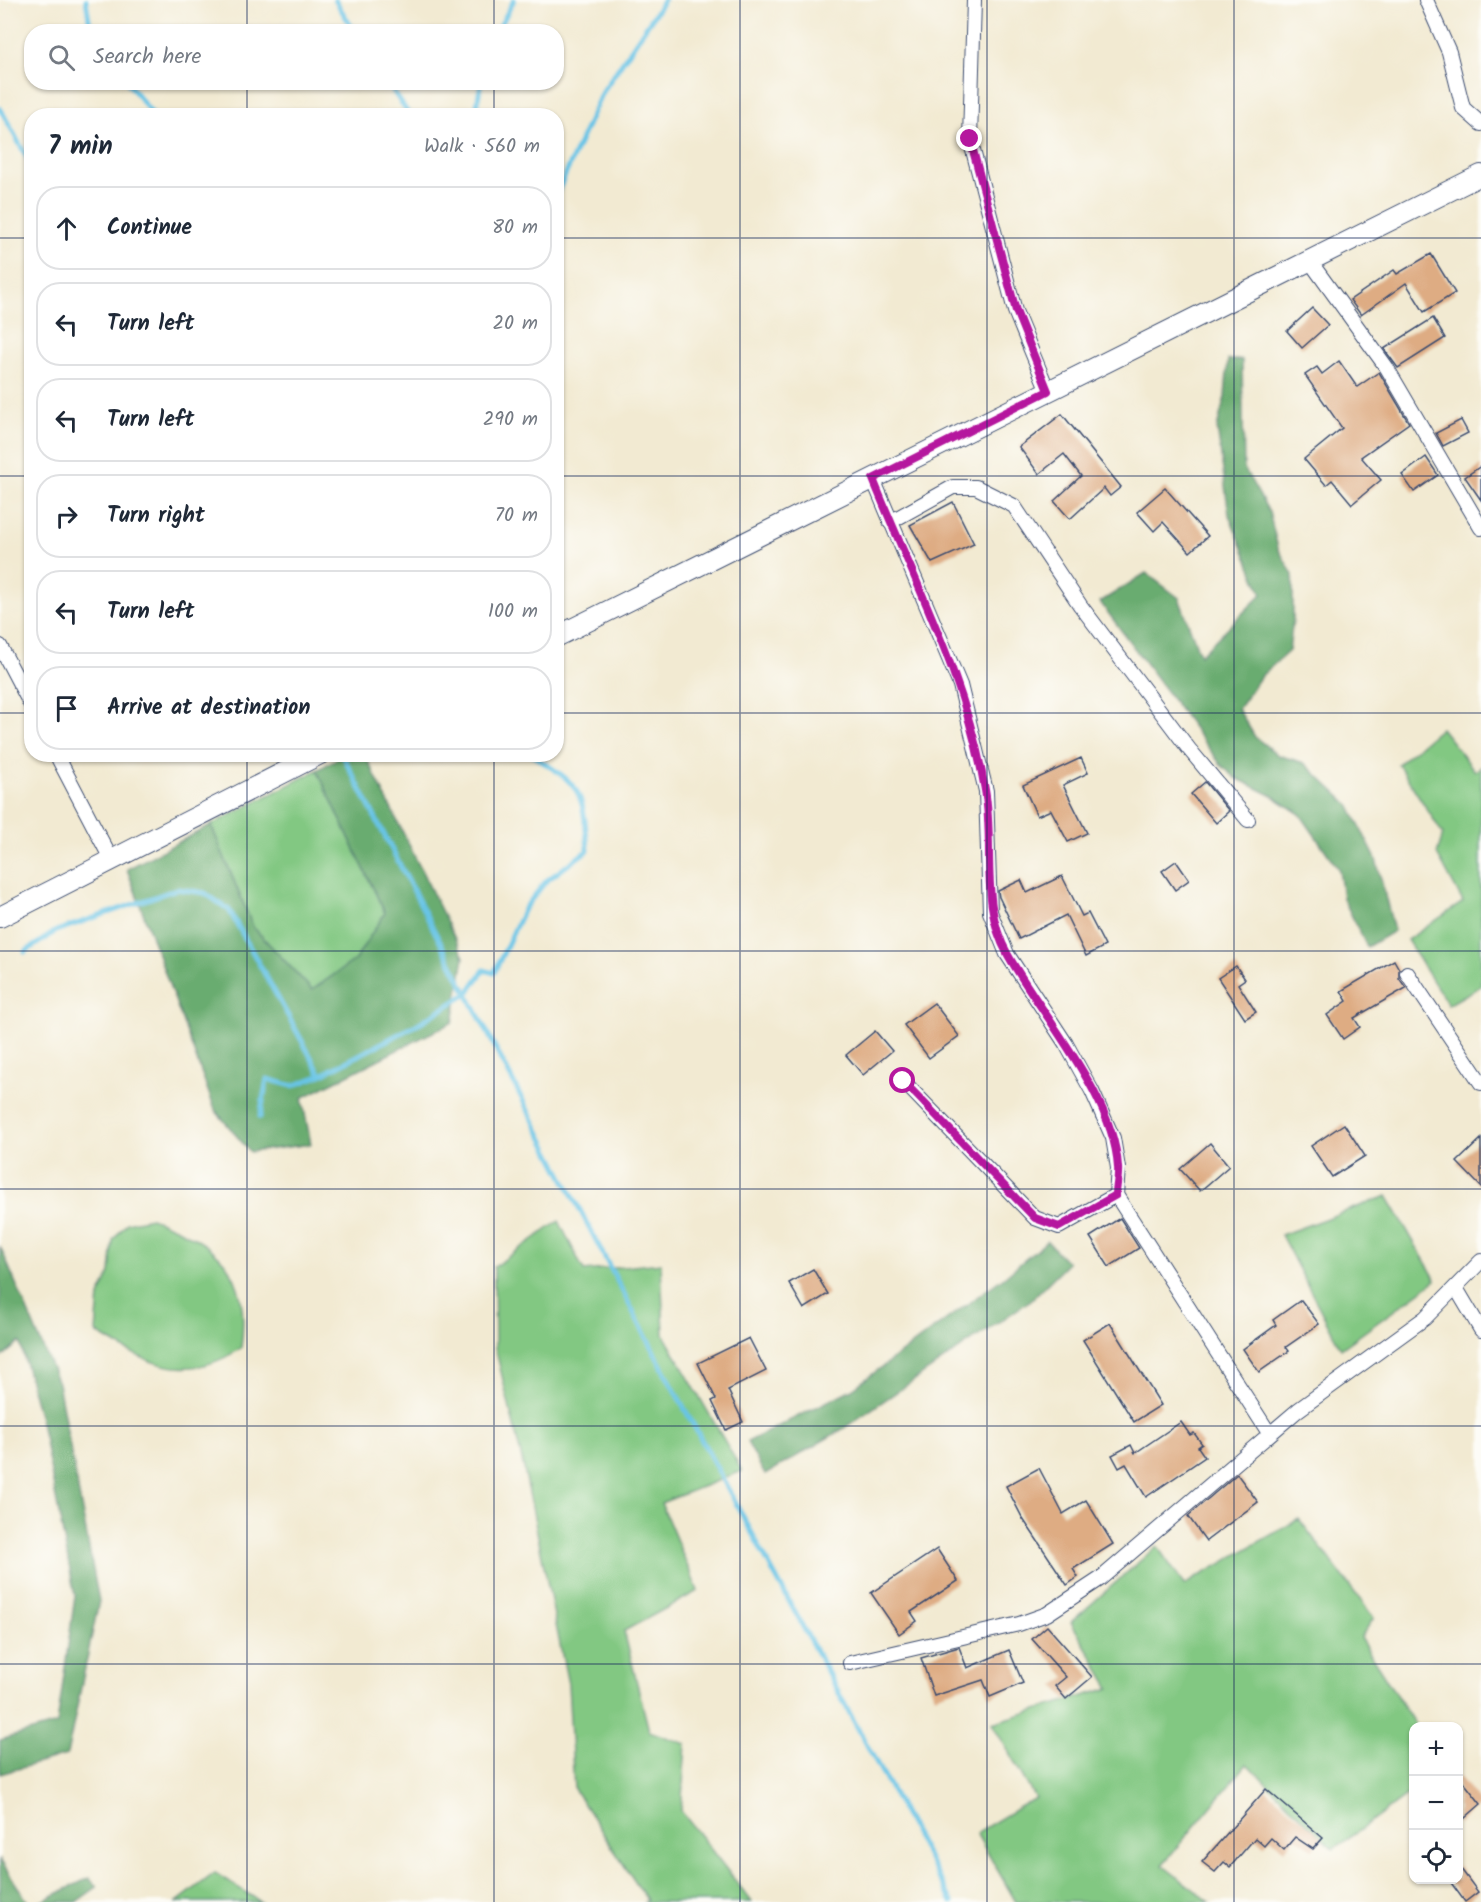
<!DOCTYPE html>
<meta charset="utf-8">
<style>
body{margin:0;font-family:Kalam,sans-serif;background:#f6f6f7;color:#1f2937}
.controls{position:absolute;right:18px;bottom:18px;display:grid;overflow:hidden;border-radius:12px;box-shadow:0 2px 4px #0004}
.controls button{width:54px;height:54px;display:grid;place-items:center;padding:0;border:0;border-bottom:2px solid #e0e1e3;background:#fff;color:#1f2937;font:30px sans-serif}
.stop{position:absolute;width:18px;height:18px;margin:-14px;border:4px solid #b5179e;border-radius:50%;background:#fff}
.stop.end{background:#b5179e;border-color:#fff;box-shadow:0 2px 6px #0008}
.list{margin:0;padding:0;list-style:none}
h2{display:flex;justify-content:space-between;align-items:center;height:78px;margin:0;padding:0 24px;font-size:26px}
h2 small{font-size:20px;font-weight:400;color:#747a83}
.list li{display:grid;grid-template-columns:39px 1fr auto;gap:18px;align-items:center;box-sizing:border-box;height:84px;margin:0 12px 12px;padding:0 12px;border:2px solid #e0e1e3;border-radius:24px}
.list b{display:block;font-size:22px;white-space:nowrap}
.list em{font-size:20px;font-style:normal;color:#747a83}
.icon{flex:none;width:33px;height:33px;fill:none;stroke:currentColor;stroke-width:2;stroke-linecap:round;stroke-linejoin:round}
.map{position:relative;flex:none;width:1481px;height:1902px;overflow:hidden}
.search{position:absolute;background:#fff;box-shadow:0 2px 4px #0004;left:24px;top:24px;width:540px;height:66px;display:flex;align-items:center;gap:15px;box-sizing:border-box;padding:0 21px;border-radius:24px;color:#747a83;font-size:22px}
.panel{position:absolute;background:#fff;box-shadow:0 2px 4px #0004;left:24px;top:108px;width:540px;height:654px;border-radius:24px}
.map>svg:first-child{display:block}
.green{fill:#82c882;stroke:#4e7c70;stroke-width:1.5}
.forest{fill:#69ac70;stroke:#426e67;stroke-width:1.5}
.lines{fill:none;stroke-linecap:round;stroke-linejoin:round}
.stream{stroke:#68c4e6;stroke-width:5}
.building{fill:#deac83}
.street-casing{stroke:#3b4b6f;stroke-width:16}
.secondary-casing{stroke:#3b4b6f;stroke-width:22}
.street{stroke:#fff;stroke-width:14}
.secondary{stroke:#fff;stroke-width:20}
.route{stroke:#b5179e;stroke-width:8}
.grid{fill:none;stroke:#1b2f5e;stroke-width:1.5;stroke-opacity:0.55}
</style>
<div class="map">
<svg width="1481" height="1902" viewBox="0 0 1481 1902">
<rect width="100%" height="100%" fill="#fdfcf7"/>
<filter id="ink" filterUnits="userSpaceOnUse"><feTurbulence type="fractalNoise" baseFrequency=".0167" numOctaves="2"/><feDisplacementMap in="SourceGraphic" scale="12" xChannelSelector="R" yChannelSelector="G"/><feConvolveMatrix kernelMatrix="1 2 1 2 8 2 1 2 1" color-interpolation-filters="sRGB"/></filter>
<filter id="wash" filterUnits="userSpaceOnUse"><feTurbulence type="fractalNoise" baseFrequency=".008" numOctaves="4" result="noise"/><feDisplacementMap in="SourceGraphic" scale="24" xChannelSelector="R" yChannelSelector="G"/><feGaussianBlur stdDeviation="1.35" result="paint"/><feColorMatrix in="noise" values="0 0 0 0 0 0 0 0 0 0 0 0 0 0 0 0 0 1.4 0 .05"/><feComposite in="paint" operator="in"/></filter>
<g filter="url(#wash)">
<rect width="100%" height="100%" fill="#f2ead2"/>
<g class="green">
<polygon points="1441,728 1475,771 1481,767 1481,986 1448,1005 1407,940 1463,902 1437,854 1443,834 1398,764"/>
<polygon points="317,770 385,913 355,960 312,990 253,927 211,825"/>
<polygon points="1387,1196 1436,1280 1341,1349 1281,1235"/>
<path d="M 151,1218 C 219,1244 251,1270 241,1348 C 187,1385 146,1364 96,1332 L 99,1296 L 110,1273 L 113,1240 L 127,1223 Z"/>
<polygon points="559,1221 584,1271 661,1263 664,1335 742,1471 661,1503 698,1591 624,1631 649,1731 686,1744 681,1811 752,1902 645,1902 647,1900 574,1789 568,1684 524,1468 495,1347 494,1267"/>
<polygon points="1299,1519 1374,1618 1360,1638 1416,1726 1414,1726 1413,1791 1334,1849 1247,1764 1162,1865 1210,1902 1016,1902 976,1833 1035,1798 992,1723 1110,1688 1071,1622 1157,1546 1184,1585"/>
<polygon points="215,1873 261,1902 177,1902"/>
</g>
<g class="forest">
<polygon points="1228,360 1242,360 1244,468 1269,512 1278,548 1293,575 1293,619 1289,651 1261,676 1238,709 1255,737 1278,755 1304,763 1349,805 1376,859 1394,931 1367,947 1343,898 1339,870 1300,814 1271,795 1236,778 1221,765 1100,602 1146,573 1179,598 1200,655 1262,594 1229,515 1217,427 1225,397"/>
<polygon points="345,754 365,755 464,957 453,1022 302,1098 311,1144 250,1152 215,1110 127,869 211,825 253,927 312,990 355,960 385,913 317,770"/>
<polygon points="1047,1241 1068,1263 1031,1300 841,1430 765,1475 747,1442 852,1389 1004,1277"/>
<polygon points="0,1246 58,1383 99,1601 67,1755 0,1774 0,1740 57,1724 75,1596 42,1427 20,1342 0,1359"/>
<polygon points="0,1860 28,1902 0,1902"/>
<polygon points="89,1878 97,1887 76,1902 40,1902"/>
</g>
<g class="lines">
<g class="stream">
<polyline points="86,0 91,32"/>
<polyline points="335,0 355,32"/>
<polyline points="497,32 514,0"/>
<polyline points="127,82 154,116"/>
<polyline points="387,82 410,116"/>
<polyline points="0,108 32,167"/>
<polyline points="478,116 477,105 481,82"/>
<polyline points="556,196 601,94 664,0"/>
<polyline points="342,754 662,1367 952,1902"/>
<polyline points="25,952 56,931 177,889 205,893 229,910 321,1075"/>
<path d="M 260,1117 L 267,1079 L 293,1086 L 321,1075 L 416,1025 L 467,994 L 484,970 L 494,973 L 524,909 L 546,881 L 588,850 C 582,788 583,787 530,754"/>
</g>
</g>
<g id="blocks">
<g class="building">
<polygon points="1431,254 1455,293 1424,312 1406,283 1361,315 1350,300 1394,270 1397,274"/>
<polygon points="1312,308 1328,325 1302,348 1287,331"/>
<polygon points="1433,318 1445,338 1398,368 1384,349"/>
<polygon points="1339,361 1357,387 1379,372 1409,423 1361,457 1381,480 1352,504 1332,480 1326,485 1304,459 1342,428 1305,375 1317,367 1322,374"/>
<polygon points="1062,414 1121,487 1110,496 1104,488 1070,519 1054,501 1081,476 1064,454 1039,474 1019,447"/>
<polygon points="1461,420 1468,433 1443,446 1436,433"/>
<polygon points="1426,457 1438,475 1414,492 1402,475"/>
<polygon points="1481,466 1481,500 1465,477"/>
<polygon points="1165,488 1208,536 1190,552 1163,522 1154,531 1137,512"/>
<polygon points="953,502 974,544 932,563 910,525"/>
<polygon points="1081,758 1088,773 1063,785 1087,833 1068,842 1051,810 1037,816 1023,785"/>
<polygon points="1205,782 1229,811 1216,823 1191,794"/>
<polygon points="1176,861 1189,880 1175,890 1162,871"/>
<polygon points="1062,876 1082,916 1088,913 1105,946 1086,956 1066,915 1019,939 999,897 998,891 1021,880 1027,893"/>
<polygon points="1394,960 1399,969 1399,978 1406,988 1354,1018 1360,1027 1343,1039 1327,1015 1347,1001 1341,991"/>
<polygon points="1236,966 1245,979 1238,984 1256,1012 1245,1019 1218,978"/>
<polygon points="934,1003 959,1036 929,1058 904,1025"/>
<polygon points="875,1031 892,1051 863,1075 846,1055"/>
<polygon points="1344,1124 1365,1156 1332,1177 1311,1146"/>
<polygon points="1481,1139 1481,1187 1457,1162"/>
<polygon points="1210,1143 1229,1166 1200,1191 1180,1169"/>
<polygon points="1120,1218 1139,1248 1109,1267 1090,1237"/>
<polygon points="813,1269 828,1294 804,1309 789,1283"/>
<polygon points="1301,1300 1319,1324 1286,1347 1289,1351 1259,1372 1243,1349 1276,1325 1273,1320"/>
<polygon points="1110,1323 1161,1405 1134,1422 1083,1340"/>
<polygon points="749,1338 766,1371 728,1390 743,1422 726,1430 712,1401 716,1399 698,1363"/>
<polygon points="1181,1422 1190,1435 1194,1433 1202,1444 1198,1447 1205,1457 1146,1497 1126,1464 1119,1468 1112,1455 1131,1445 1135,1453"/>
<polygon points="1039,1468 1063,1514 1086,1500 1113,1544 1073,1569 1078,1577 1067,1585 1023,1519 1006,1486"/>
<polygon points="1237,1474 1258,1502 1206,1541 1188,1516"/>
<polygon points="937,1549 958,1581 911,1612 917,1621 899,1634 871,1593"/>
<polygon points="1047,1626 1092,1677 1066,1699 1055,1686 1066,1677 1032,1639"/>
<polygon points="959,1647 967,1668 1009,1650 1023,1683 990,1697 983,1680 934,1696 921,1658"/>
<polygon points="1458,1775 1481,1804 1458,1824"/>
<polygon points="1266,1789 1323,1838 1313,1849 1295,1837 1284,1850 1271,1838 1264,1846 1255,1838 1230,1867 1224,1862 1215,1872 1202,1862"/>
<polygon points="1458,1865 1478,1892 1465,1902 1449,1880 1458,1880"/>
</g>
</g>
</g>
<g filter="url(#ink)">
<use href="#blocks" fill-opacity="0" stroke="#3b4b6f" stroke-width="1.5"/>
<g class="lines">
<g class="street-casing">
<g id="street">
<polyline points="974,0 970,139 1015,311 1048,391"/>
<polyline points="1426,0 1449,52 1463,108 1481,124"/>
<polyline points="1309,260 1387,368 1481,528"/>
<polyline points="873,479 960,685 986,791 990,912 1007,954 1066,1044 1092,1091 1113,1138 1118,1168 1116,1195 1059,1227 1035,1218 903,1081"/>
<polyline points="890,522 953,487 976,487 1014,506 1080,605 1189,749 1248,820"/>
<polyline points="0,646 32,707"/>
<polyline points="56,754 111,859"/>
<polyline points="1407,973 1481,1083"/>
<polyline points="1116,1195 1269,1433"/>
<polyline points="1456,1288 1481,1330"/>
<polyline points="850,1663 1019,1624 1047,1614 1100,1579 1298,1410 1425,1318 1481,1261"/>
</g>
</g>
<g class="secondary-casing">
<g id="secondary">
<polyline points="556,637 1481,175"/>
<polyline points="0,917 320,754"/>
</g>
</g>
<use href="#street" class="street"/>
<use href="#secondary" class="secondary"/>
</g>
</g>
<g class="lines" filter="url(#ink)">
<path class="route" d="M 903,1081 L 1035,1218 L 1059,1227 L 1116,1195 C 1116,1186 1119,1176 1118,1167 C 1114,1096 1042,1016 1008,955 C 979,904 995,846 985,790 C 967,680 914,581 873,479 L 1048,391 L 1016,311 L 970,139"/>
</g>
<path class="grid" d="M 247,0 L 247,32M 494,0 L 494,32M 740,0 L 740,1902M 987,0 L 987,1902M 1234,0 L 1234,1902M 247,82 L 247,116M 494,82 L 494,116M 0,238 L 32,238M 556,238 L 1481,238M 0,476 L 32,476M 556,476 L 1481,476M 0,713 L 32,713M 556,713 L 1481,713M 247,754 L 247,1902M 494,754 L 494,1902M 0,951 L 1481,951M 0,1189 L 1481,1189M 0,1426 L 1481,1426M 0,1664 L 1481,1664"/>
</svg>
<div class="controls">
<button>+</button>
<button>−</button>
<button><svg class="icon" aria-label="locate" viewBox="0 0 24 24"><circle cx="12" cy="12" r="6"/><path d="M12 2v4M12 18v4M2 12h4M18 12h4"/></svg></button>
</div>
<div class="stop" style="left:903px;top:1081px"></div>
<div class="stop end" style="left:970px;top:139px"></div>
<div class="search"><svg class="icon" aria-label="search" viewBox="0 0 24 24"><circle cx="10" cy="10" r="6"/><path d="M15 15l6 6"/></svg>Search here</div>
<section class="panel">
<h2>7 min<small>Walk · 560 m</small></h2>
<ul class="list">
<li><svg class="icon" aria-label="ahead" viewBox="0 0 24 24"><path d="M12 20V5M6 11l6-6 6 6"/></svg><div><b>Continue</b></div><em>80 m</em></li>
<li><svg class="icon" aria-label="left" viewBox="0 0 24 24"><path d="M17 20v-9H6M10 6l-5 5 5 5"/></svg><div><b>Turn left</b></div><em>20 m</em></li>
<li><svg class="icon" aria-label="left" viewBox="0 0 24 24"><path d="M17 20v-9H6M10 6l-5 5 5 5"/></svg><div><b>Turn left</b></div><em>290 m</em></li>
<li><svg class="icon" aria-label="right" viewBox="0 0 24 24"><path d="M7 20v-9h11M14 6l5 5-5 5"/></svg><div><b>Turn right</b></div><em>70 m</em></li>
<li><svg class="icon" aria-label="left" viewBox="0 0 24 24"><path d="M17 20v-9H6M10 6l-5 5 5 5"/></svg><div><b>Turn left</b></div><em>100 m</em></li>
<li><svg class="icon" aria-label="arrive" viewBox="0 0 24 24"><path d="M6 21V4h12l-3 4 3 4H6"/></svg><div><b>Arrive at destination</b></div></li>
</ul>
</section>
</div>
